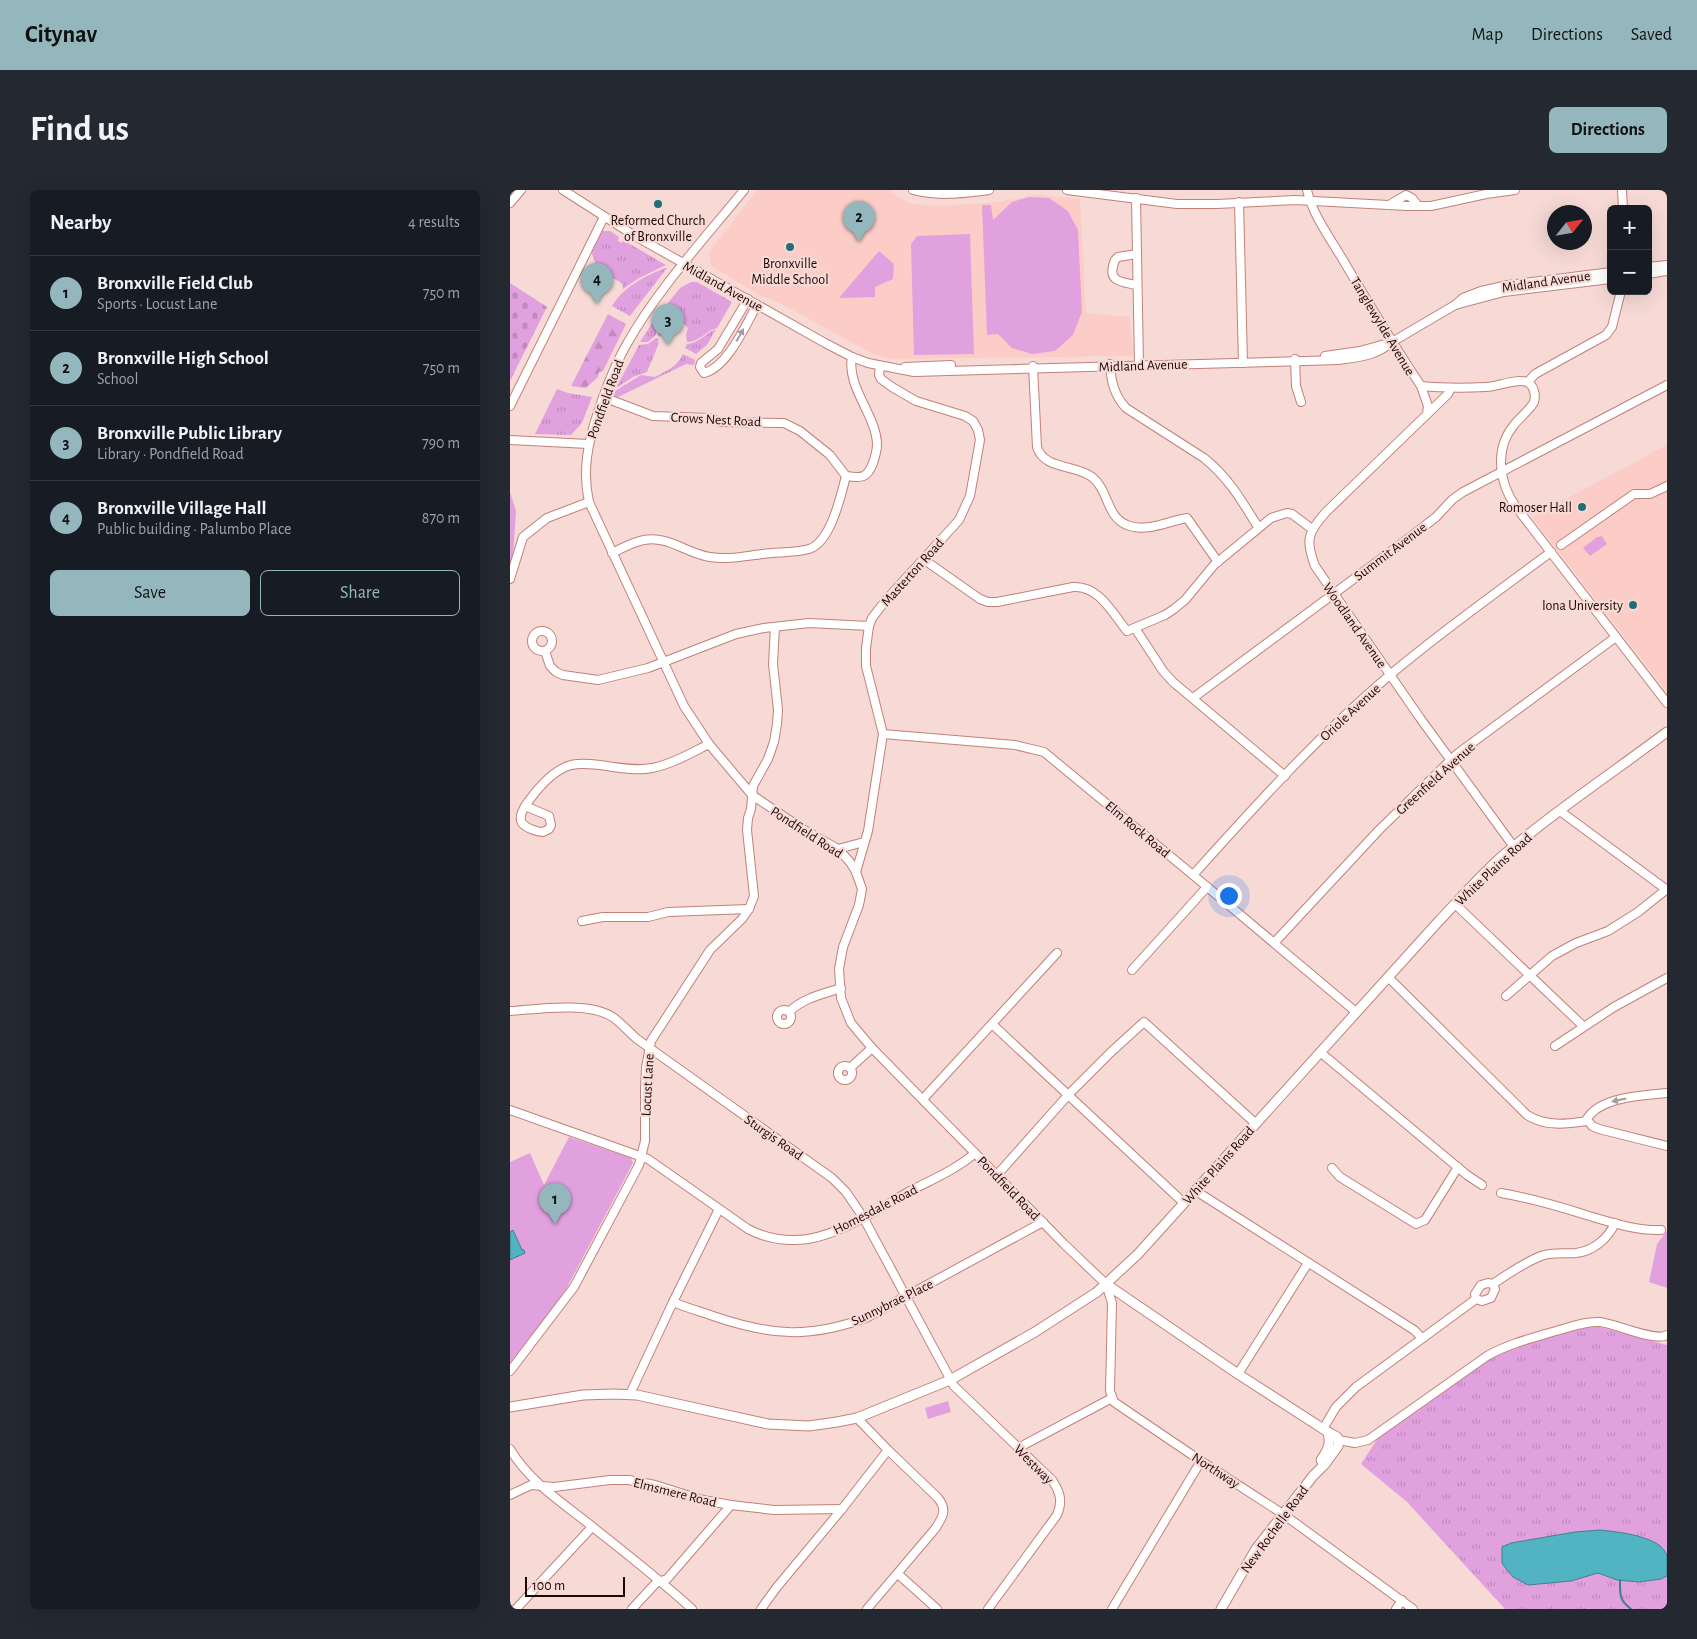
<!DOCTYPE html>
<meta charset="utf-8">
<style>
body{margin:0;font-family:"Alegreya Sans",sans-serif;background:#242831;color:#f1f3f6}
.controls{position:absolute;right:15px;top:15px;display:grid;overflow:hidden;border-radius:8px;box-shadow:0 5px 20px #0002}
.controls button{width:45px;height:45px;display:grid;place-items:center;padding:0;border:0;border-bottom:1px solid #363941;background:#171b24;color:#f1f3f6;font:25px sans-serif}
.compass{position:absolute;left:1037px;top:15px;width:45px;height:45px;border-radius:50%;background:#171b24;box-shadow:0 5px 20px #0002;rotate:59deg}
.scale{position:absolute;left:15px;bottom:12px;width:100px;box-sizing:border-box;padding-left:5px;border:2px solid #1d0705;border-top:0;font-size:14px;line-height:18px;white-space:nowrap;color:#1d0705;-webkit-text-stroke:4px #f7dad6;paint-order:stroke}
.you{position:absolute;left:718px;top:705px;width:18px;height:18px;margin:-12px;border:4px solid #fff;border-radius:50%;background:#1a73e8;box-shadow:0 0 0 8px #1a73e833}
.badge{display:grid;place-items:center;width:32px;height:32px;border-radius:50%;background:#94b7bd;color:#111;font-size:16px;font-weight:700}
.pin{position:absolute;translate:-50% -41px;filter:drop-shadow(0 1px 2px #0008)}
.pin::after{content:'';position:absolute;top:26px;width:18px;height:15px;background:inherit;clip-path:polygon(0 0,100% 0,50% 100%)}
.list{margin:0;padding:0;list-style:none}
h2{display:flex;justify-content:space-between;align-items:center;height:65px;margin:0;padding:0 20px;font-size:21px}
h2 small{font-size:16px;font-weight:400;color:#9ea1a6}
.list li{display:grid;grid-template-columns:32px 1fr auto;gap:15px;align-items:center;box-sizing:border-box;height:75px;padding:0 20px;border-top:1px solid #363941}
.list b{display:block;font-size:19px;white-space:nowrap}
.list p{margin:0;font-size:16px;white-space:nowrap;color:#9ea1a6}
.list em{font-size:16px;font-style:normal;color:#9ea1a6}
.actions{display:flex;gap:10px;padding:15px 20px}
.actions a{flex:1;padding:11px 0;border:1px solid #94b7bd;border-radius:8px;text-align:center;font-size:18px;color:#94b7bd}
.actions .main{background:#94b7bd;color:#111}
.map{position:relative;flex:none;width:1157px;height:1419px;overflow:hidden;border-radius:8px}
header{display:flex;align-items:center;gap:30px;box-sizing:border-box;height:70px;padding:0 25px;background:#94b7bd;color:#111}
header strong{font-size:24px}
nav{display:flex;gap:28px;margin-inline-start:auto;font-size:18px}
.intro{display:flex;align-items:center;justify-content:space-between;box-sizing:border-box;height:120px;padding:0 30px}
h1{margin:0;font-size:35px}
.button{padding:12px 22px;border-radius:8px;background:#94b7bd;color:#111;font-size:18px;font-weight:700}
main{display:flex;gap:30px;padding:0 30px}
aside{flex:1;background:#171b24;border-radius:8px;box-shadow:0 5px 20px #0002}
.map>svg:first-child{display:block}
.built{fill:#fccdc7}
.grass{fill:url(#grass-tufts)}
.forest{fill:url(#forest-firs)}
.cemetery{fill:url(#cemetery-stones)}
.park{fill:#e1a1df}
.water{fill:#52b4c2;stroke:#428089}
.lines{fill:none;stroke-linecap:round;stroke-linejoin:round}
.stream{stroke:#428089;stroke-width:2}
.minor-casing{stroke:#c18179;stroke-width:10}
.major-casing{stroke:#c18179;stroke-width:11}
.minor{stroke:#fff;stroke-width:8}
.major{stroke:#fff;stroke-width:9}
.oneway{fill:#a59c9b}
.poi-dot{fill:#236d77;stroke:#f7dad6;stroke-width:2}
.labels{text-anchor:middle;stroke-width:4.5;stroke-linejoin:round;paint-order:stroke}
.poi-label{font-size:14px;fill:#1d0705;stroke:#f7dad6}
.street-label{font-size:14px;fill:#1d0705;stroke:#f7dad6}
</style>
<header>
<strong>Citynav</strong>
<nav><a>Map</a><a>Directions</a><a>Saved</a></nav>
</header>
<div class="intro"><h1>Find us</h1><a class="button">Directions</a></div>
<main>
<aside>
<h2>Nearby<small>4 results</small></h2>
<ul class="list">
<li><span class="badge">1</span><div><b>Bronxville Field Club</b><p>Sports · Locust Lane</p></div><em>750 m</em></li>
<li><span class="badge">2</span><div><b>Bronxville High School</b><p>School</p></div><em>750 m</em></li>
<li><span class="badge">3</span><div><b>Bronxville Public Library</b><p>Library · Pondfield Road</p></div><em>790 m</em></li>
<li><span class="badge">4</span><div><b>Bronxville Village Hall</b><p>Public building · Palumbo Place</p></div><em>870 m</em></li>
</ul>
<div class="actions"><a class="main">Save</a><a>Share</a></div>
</aside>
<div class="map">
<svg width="1157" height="1419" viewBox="0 0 1157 1419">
<defs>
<pattern id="grass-tufts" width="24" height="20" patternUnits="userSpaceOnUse" patternTransform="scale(1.25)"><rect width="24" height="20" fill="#e1a1df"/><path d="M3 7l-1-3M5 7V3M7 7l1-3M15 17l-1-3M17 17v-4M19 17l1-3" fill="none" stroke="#c189be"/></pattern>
<pattern id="forest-firs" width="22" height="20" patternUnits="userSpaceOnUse" patternTransform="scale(1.25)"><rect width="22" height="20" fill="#e1a1df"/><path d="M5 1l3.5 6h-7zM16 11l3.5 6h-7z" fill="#c189be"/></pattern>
<pattern id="cemetery-stones" width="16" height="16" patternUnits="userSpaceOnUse" patternTransform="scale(1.25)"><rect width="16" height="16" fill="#e1a1df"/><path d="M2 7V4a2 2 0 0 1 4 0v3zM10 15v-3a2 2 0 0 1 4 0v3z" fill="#c189be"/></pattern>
</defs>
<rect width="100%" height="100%" fill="#f7dad6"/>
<g class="built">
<polygon points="247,0 379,0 383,4 401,14 431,16 487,12 526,5 570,9 576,123 620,127 623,163 621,166 382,169 363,164 264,110 251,106 201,76 199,62"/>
<polygon points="1157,255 1157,502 1022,327"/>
</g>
<g class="grass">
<polygon points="91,41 100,41 109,47 108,51 112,53 113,50 156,75 129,88 113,99 112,93 88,80 81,61"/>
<path d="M 155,78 L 157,78 L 120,126 L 102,116 C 113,97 135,86 155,78 Z"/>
<path d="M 181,92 L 187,92 L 222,112 L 207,138 C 195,141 190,152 177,152 L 176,145 L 178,138 L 170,130 L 163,129 L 154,145 L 152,144 L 150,147 L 148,145 L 149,136 L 146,128 L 170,98 Z"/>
<polygon points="144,130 147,136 146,145 138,152 130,152"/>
<path d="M 206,139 L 197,155 L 186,164 L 175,158 L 177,154 C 190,153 195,143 206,139 Z"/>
<polygon points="146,148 149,149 148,152 149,153 137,182 123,187 106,198 129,155 138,154"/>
<path d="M 173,164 L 185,170 L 184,175 L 176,174 L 106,208 L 104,206 L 105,201 L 131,185 L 145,187 C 156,181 168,176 173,164 Z"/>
<polygon points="47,199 58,203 82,207 72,233 61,245 25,244"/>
<polygon points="1086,1136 1157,1155 1157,1419 995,1419 897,1312 851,1274 868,1248 977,1170 1001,1159 1064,1140"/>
</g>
<polygon class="forest" points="98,124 116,134 93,181 89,182 88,187 76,198 61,196"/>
<polygon class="cemetery" points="0,93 37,117 0,191"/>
<g class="park">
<polygon points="519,7 539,8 558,21 568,40 572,122 563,145 545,161 522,164 502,158 488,144 477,145 472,15 481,15 483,30 502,12"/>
<polygon points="460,44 464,164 404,165 401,54 407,46"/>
<polygon points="369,61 384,74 383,89 365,97 365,107 329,108"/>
<polygon points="0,302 6,321 3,367 0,376"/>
<polygon points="1092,346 1097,354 1080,366 1073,358 1087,347"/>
<polygon points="59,947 121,968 123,973 53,1105 0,1172 0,972 20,963 34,995"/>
<polygon points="1157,1041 1157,1098 1139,1092 1147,1054"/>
<polygon points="438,1211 441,1222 418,1229 415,1218"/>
</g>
<g class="water">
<polygon points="3,1040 12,1060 14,1060 15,1063 0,1070 0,1042"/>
<path d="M 1090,1340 C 1108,1342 1152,1346 1157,1366 C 1157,1372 1157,1380 1157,1386 L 1151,1389 L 1129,1392 L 1107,1390 L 1088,1383 L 1061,1391 L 1018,1395 L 1003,1387 L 994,1376 L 992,1373 L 992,1357 L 1001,1353 L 1065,1342 Z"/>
</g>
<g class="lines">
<path class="stream" d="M 1110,1390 C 1110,1405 1109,1410 1121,1419"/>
<g class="minor-casing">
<g id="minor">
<path d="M 53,0 L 125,46 L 315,153 L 342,167 L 358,173 L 404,182 L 829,170 C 849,167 866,166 882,152"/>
<path d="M 234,0 C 195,48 148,99 118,152 C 105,174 96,198 88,222 C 78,252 72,281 79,312 L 174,516 L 199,554 L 242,605 L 291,638 L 328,659 L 340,672 L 346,682 L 352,699 L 349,715 L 333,757 L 329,779 L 331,808 L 341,833 L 362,858 L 554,1054 L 596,1094 L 602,1113 L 600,1201 L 604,1212 L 691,1271 L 773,1324 L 903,1419"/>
<path d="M 403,0 C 429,7 453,3 479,0"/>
<polyline points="557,0 667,14 707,14 785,10 897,16 921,16 976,4 1005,0"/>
<path d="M 797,0 C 802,23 818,45 830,65 C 856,109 882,153 911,196 C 932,198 954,198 976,197 C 987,197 1007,188 1017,192 C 1024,195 1026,205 1024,212 C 1020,220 1009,228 1004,235 C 984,259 989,293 1006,317 L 1157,513"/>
<polyline points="1112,0 1113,19"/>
<polyline points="626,8 629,175"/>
<polyline points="729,12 733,173"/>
<polyline points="0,13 11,0"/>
<polyline points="879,15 896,5 902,8 908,16"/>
<path d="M 627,64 L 608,67 L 605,70 C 596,92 611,92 627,95"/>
<polyline points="1138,77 1157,75"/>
<polyline points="1138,84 1157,81"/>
<path d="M 238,109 L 208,159 L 191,173 L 190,177 L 194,183 C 218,177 236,134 247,115"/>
<polyline points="945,115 994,102 1101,89"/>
<polyline points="815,166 850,161 882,152 945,115 953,108 971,101 998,95 1101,82"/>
<polyline points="785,169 786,196 791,212"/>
<path d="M 600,174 C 601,191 604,205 616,218 L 694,268 C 718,287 732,311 748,337"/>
<path d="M 523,176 L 527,257 C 534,280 565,274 582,287 C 599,300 596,327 617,335 C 636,343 658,331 677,328 L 708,372"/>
<polyline points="395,177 441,175"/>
<polyline points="1018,192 1025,184 1096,145 1102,137 1111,101"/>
<polyline points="911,196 918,216 917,224"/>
<path d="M 941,198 L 938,204 L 816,322 C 798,342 795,350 805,376 L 910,528 L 1004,657"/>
<path d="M 93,207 L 143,226 L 199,228 L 211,232 L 274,233 L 290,241 L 320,265 L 336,286 C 351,288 357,289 363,273 C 365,267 367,261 367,255 C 367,226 336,197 342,167"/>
<polyline points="0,216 94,27"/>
<polyline points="0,250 78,254"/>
<polyline points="1051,355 1124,304 1140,304 1157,296"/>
<path d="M 102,363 C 112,358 123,352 134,350 C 157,345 178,364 200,367 C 219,370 235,366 253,364 C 268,362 285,363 299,359 C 321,352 331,305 336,286"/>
<path d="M 413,369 L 470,409 L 478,412 L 487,412 L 563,397 C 589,395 603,424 617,441 L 655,425 L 664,419 L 675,410 L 704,375 L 761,328 L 777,323 L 782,324 L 802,339"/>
<polyline points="0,389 13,347 37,328 79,312"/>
<polyline points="625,438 653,481 663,492 775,586"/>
<circle cx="32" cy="451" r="10"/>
<polyline points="35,461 40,476 46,482 53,485 88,490 138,478 226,444 254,438 299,433 359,436"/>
<polyline points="683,508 899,348 926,327 943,309 953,302 1157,195"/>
<polyline points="373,544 505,555 534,562 683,685 846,822"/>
<path d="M 15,616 L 39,626 L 41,635 L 39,639 L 33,642 C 27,642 16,638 12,633 C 8,627 14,617 18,612 C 28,598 43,580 61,575 C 84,570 116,583 142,578 C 162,574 181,563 199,554"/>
<polyline points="1050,621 1157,700"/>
<polyline points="328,659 354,652"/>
<polyline points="346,682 358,641 373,544 356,476 356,458 359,436 362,428 376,410 449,330 460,306 470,250 468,240 463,231 455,226 406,211 382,197 371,189 369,185 370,176"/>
<path d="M 683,685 C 746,615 809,545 881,484 C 932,441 987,402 1041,362"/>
<polyline points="945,714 1073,836"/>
<polyline points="72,731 93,727 138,727 158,722 239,719"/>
<polyline points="764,753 869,640 947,564 1106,447"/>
<polyline points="622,780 697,697"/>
<path d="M 878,787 L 1017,925 C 1036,937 1056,934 1077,931"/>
<polyline points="996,806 1042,766 1066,753 1098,741 1128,722 1157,699"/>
<circle cx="274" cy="827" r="7"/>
<path d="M 0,821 C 28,819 81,811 104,828 C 112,834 119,842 127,849 L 322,988 L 336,1002 L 353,1027 L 444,1196 L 542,1290 C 550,1302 553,1311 547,1325 L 478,1419"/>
<path d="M 279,822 C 293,808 313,804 331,798"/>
<polyline points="482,834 674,1013"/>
<polyline points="1045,856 1104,817 1157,788"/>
<polyline points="810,862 957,985 972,995"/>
<circle cx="335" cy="883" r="7"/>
<polyline points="340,878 362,858"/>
<path d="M 1157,903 C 1134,905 1089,907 1077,929 L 1082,936 L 1089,939 L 1157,956"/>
<polyline points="413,909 547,763"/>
<path d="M 0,920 L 138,969 L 238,1039 C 257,1049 277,1052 298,1049 C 334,1043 371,1017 402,1000 C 423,989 447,979 465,963"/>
<polyline points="822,978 830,987 906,1034 915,1030 948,977"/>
<polyline points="487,985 559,904 600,863 634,832 745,933"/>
<polyline points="686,1001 904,1140 912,1148"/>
<path d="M 991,1003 C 1020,1008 1048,1016 1076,1025 C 1100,1032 1126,1041 1151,1040"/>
<path d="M 983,1094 C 998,1084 1013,1073 1031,1066 C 1042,1062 1054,1064 1066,1063 C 1083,1061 1098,1049 1105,1033"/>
<path d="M 163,1112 C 177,1118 192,1122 206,1127 C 263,1146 299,1148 356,1128 L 533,1032"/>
<polyline points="0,1181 64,1097 129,975 135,951 135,900 136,878 141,851 200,760 232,729 239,719 244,706 237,640 238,628 241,619 243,596 258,569 264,552 267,534 268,520 263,474 265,437"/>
<polyline points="728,1184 798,1073"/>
<polyline points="120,1204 163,1112 209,1019"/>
<path d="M 347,1228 L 378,1260 L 427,1307 C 438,1319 433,1327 425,1339 L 357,1419"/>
<polyline points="813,1239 826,1217 846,1197 966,1109 972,1111 981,1108 985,1099 983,1094 978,1093 971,1095 965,1104 966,1109"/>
<path d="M 828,1250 L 845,1253 L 858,1250 L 977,1166 C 998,1154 1022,1148 1046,1141 C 1061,1137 1075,1131 1090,1132 C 1106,1134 1145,1152 1157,1145"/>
<polyline points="508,1258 602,1208"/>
<path d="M 0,1259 C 19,1291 50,1311 79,1334 C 114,1362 149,1389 182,1419"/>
<polyline points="0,1305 21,1295 44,1297 100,1290 119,1290 145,1295 193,1310 221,1315 264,1320 332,1319"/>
<polyline points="388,1384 427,1419"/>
<polyline points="6,1419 82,1337"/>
<polyline points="122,1419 146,1393 157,1389 221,1315"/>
<polyline points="251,1419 267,1397 332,1319 378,1260"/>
<polyline points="602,1419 691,1271"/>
<polyline points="886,1419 892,1410"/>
</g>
</g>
<g class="major-casing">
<g id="major">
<polyline points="596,1094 728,1184 818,1242 827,1247 828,1250 828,1256 815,1274 803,1286 746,1359 711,1419"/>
<path d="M 0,1217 L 73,1205 L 104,1204 L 127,1205 L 258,1234 L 299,1236 L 327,1232 L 347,1228 L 440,1190 L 525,1142 L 587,1102 L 628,1064 L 928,732 C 948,711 967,689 989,669 C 1042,623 1101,584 1157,542"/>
<path d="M 811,1270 C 818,1260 821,1254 818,1242"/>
</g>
</g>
<use href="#minor" class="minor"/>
<use href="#major" class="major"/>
</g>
<defs><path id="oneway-solid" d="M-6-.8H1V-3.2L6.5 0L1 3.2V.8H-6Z" transform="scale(1.25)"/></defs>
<g class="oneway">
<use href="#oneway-solid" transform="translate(230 145) rotate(-61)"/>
<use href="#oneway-solid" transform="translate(1109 910) rotate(168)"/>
</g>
<g class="poi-dot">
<circle cx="148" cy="14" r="5"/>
<circle cx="280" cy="57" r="5"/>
<circle cx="1072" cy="317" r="5"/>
<circle cx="1123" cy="415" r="5"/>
</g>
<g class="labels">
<g class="poi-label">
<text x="148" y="35">Reformed Church<tspan x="148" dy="16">of Bronxville</tspan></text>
<text x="280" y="78">Bronxville<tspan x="280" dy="16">Middle School</tspan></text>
<text x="1062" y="322" text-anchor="end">Romoser Hall</text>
<text x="1113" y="420" text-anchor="end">Iona University</text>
</g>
<g class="street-label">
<text transform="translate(1036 91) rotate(-8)" y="5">Midland Avenue</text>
<text transform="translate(213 96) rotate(29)" y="5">Midland Avenue</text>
<text transform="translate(873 136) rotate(59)" y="5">Tanglewylde Avenue</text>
<text transform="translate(633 175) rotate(-2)" y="5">Midland Avenue</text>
<text transform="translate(95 209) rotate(-70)" y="5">Pondfield Road</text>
<text transform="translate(206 229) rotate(3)" y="5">Crows Nest Road</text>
<text transform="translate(880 361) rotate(-37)" y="5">Summit Avenue</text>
<text transform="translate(402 382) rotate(-48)" y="5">Masterton Road</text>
<text transform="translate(845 435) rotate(55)" y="5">Woodland Avenue</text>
<text transform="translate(840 522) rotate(-43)" y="5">Oriole Avenue</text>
<text transform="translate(925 588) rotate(-42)" y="5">Greenfield Avenue</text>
<text transform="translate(628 639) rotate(40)" y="5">Elm Rock Road</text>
<text transform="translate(297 642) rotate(33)" y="5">Pondfield Road</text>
<text transform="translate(983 679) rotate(-43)" y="5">White Plains Road</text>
<text transform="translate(137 895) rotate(-87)" y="5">Locust Lane</text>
<text transform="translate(264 947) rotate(35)" y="5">Sturgis Road</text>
<text transform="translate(708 975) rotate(-48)" y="5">White Plains Road</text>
<text transform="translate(499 998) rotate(46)" y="5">Pondfield Road</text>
<text transform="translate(365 1019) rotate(-27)" y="5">Homesdale Road</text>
<text transform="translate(382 1112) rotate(-26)" y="5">Sunnybrae Place</text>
<text transform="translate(524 1274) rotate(45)" y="5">Westway</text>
<text transform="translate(706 1280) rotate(33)" y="5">Northway</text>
<text transform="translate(165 1302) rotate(14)" y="5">Elmsmere Road</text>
<text transform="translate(764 1339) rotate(-54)" y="5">New Rochelle Road</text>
</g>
</g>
</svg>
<div class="controls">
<button>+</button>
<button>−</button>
</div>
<svg class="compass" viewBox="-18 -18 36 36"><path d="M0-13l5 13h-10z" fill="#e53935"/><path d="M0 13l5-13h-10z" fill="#9ea1a6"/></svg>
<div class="scale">100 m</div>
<div class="you"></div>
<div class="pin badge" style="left:45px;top:1034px">1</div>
<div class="pin badge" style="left:349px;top:52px">2</div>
<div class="pin badge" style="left:158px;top:155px">3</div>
<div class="pin badge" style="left:87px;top:114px">4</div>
</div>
</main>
